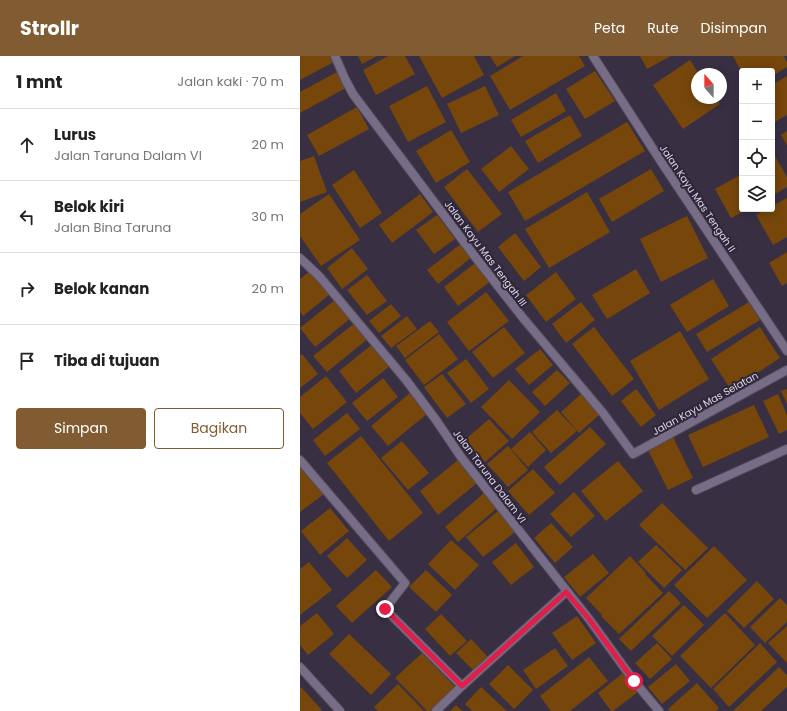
<!DOCTYPE html>
<html lang="id">
<meta charset="utf-8">
<style>
body{margin:0;font-family:Poppins,sans-serif;background:#f2f2f2;color:#222}
.controls{position:absolute;right:12px;top:12px;display:grid;overflow:hidden;border-radius:4px;box-shadow:0 2px 10px #0003}
.controls button{width:36px;height:36px;display:grid;place-items:center;padding:0;border:0;border-bottom:1px solid #e0e0e0;background:#fff;color:#222;font:20px sans-serif}
.compass{position:absolute;left:391px;top:12px;width:36px;height:36px;border-radius:50%;background:#fff;box-shadow:0 2px 10px #0003;rotate:339deg}
.stop{position:absolute;width:12px;height:12px;margin:-9px;border:3px solid #e11d48;border-radius:50%;background:#fff}
.stop.end{background:#e11d48;border-color:#fff;box-shadow:0 1px 4px #0008}
.list{margin:0;padding:0;list-style:none}
h2{display:flex;justify-content:space-between;align-items:center;height:52px;margin:0;padding:0 16px;font-size:17px}
h2 small{font-size:13px;font-weight:400;color:#767676}
.list li{display:grid;grid-template-columns:26px 1fr auto;gap:12px;align-items:center;box-sizing:border-box;height:72px;padding:0 16px;border-top:1px solid #e0e0e0}
.list b{display:block;font-size:15px;white-space:nowrap}
.list p{margin:0;font-size:13px;white-space:nowrap;color:#767676}
.list em{font-size:13px;font-style:normal;color:#767676}
.actions{display:flex;gap:8px;padding:12px 16px}
.actions a{flex:1;padding:9px 0;border:1px solid #815c33;border-radius:4px;text-align:center;font-size:14px;color:#815c33}
.actions .main{background:#815c33;color:#fff}
.icon{flex:none;width:22px;height:22px;fill:none;stroke:currentColor;stroke-width:2;stroke-linecap:round;stroke-linejoin:round}
.map{position:relative;flex:none;width:487px;height:655px;overflow:hidden}
header{display:flex;align-items:center;gap:24px;box-sizing:border-box;height:56px;padding:0 20px;background:#815c33;color:#fff}
header strong{font-size:19px}
nav{display:flex;gap:22px;margin-inline-start:auto;font-size:14px}
main{display:flex}
aside{flex:1;background:#fff}
.map>svg:first-child{display:block}
.building{fill:#76460b}
.lines{fill:none;stroke-linecap:round;stroke-linejoin:round}
.lane-casing{stroke:#564d60;stroke-width:10}
.street-casing{stroke:#564d60;stroke-width:10}
.lane{stroke:#776d87;stroke-width:8}
.street{stroke:#776d87;stroke-width:8}
.route{stroke:#e11d48;stroke-width:5}
.labels{text-anchor:middle;stroke-width:4;stroke-linejoin:round;paint-order:stroke}
.street-label{font-size:10px;fill:#dcd7e4;stroke:#2e2639}
</style>
<header>
<strong>Strollr</strong>
<nav><a>Peta</a><a>Rute</a><a>Disimpan</a></nav>
</header>
<main>
<aside>
<h2>1 mnt<small>Jalan kaki · 70 m</small></h2>
<ul class="list">
<li><svg class="icon" aria-label="ahead" viewBox="0 0 24 24"><path d="M12 20V5M6 11l6-6 6 6"/></svg><div><b>Lurus</b><p>Jalan Taruna Dalam VI</p></div><em>20 m</em></li>
<li><svg class="icon" aria-label="left" viewBox="0 0 24 24"><path d="M17 20v-9H6M10 6l-5 5 5 5"/></svg><div><b>Belok kiri</b><p>Jalan Bina Taruna</p></div><em>30 m</em></li>
<li><svg class="icon" aria-label="right" viewBox="0 0 24 24"><path d="M7 20v-9h11M14 6l5 5-5 5"/></svg><div><b>Belok kanan</b></div><em>20 m</em></li>
<li><svg class="icon" aria-label="arrive" viewBox="0 0 24 24"><path d="M6 21V4h12l-3 4 3 4H6"/></svg><div><b>Tiba di tujuan</b></div></li>
</ul>
<div class="actions"><a class="main">Simpan</a><a>Bagikan</a></div>
</aside>
<div class="map">
<svg width="487" height="655" viewBox="0 0 487 655">
<rect width="100%" height="100%" fill="#382f43"/>
<g class="building">
<polygon points="0,0 31,0 34,6 0,24"/>
<polygon points="58,0 77,0 62,8"/>
<polygon points="88,0 105,0 115,18 76,39 63,14"/>
<polygon points="119,0 174,0 184,19 142,42"/>
<polygon points="190,0 215,0 197,11"/>
<polygon points="223,0 279,0 285,10 210,54 190,20"/>
<polygon points="340,0 371,0 347,13"/>
<polygon points="433,0 484,0 487,6 487,11 472,20 472,15 441,15"/>
<polygon points="390,4 399,18 397,18 397,42 415,42 420,48 383,73 353,29"/>
<polygon points="295,15 315,45 285,63 266,33"/>
<polygon points="37,16 46,32 0,57 0,36"/>
<polygon points="487,20 487,59 473,67 472,66 472,29"/>
<polygon points="127,30 146,66 108,86 89,50"/>
<polygon points="185,30 199,59 161,77 147,48"/>
<polygon points="256,37 266,55 221,81 211,64"/>
<polygon points="57,51 69,73 19,100 7,79"/>
<polygon points="270,59 282,80 238,107 225,85"/>
<polygon points="327,66 345,95 225,165 208,136"/>
<polygon points="151,74 170,106 136,127 116,95"/>
<polygon points="487,75 487,89 481,79"/>
<polygon points="211,90 229,113 199,136 181,113"/>
<polygon points="14,100 27,136 0,146 0,105"/>
<polygon points="475,100 487,121 487,131 472,140 472,102"/>
<polygon points="167,113 202,158 178,176 144,131"/>
<polygon points="351,113 364,135 312,166 299,143"/>
<polygon points="54,114 82,157 60,172 32,129"/>
<polygon points="442,118 442,153 448,153 431,162 415,133"/>
<polygon points="287,136 310,176 249,212 225,173"/>
<polygon points="29,138 60,184 21,210 0,180 0,158"/>
<polygon points="120,138 133,156 92,187 79,169"/>
<polygon points="487,142 487,181 473,189 456,159 467,153 472,153 472,150"/>
<polygon points="137,159 155,183 134,198 116,174"/>
<polygon points="387,160 408,202 361,226 340,183"/>
<polygon points="215,177 241,211 224,225 198,191"/>
<polygon points="162,187 172,201 138,228 127,214"/>
<polygon points="52,192 68,213 42,233 27,212"/>
<polygon points="487,196 487,227 482,230 469,207"/>
<polygon points="178,205 192,224 158,250 144,231"/>
<polygon points="336,213 350,237 307,263 292,239"/>
<polygon points="10,215 29,239 3,260 0,256 0,223"/>
<polygon points="256,216 276,243 246,266 226,239"/>
<polygon points="67,219 87,245 67,259 47,234"/>
<polygon points="413,223 429,250 387,276 370,249"/>
<polygon points="186,236 209,265 169,295 147,266"/>
<polygon points="36,243 51,262 15,291 0,272"/>
<polygon points="281,246 295,264 266,287 252,268"/>
<polygon points="449,246 460,264 407,296 396,278"/>
<polygon points="91,248 101,260 79,277 69,265"/>
<polygon points="107,260 117,273 91,292 81,280"/>
<polygon points="130,265 139,276 105,302 96,290"/>
<polygon points="56,266 69,282 27,316 13,300"/>
<polygon points="204,271 225,297 193,322 172,296"/>
<polygon points="294,271 334,323 312,340 272,288"/>
<polygon points="460,271 480,302 431,334 411,303"/>
<polygon points="380,275 409,323 359,354 330,305"/>
<polygon points="139,278 158,303 124,329 105,304"/>
<polygon points="74,287 91,309 56,337 39,315"/>
<polygon points="240,293 253,309 229,329 215,313"/>
<polygon points="2,298 18,318 0,332 0,300"/>
<polygon points="166,303 189,333 171,347 147,317"/>
<polygon points="257,314 270,327 245,350 232,336"/>
<polygon points="142,318 166,348 147,362 124,331"/>
<polygon points="26,320 47,346 13,373 0,357 0,341"/>
<polygon points="83,322 98,341 67,365 52,347"/>
<polygon points="209,324 240,356 212,383 181,351"/>
<polygon points="336,333 356,359 341,371 321,345"/>
<polygon points="487,333 487,348 481,335"/>
<polygon points="111,336 128,357 88,390 71,370"/>
<polygon points="281,338 299,359 279,377 261,356"/>
<polygon points="478,338 487,359 487,374 479,378 463,345"/>
<polygon points="454,349 469,381 403,411 388,379"/>
<polygon points="257,354 277,375 251,397 232,376"/>
<polygon points="47,357 60,373 25,400 13,384"/>
<polygon points="189,363 209,385 185,406 165,384"/>
<polygon points="290,371 306,388 260,429 244,411"/>
<polygon points="230,376 246,394 228,411 211,393"/>
<polygon points="61,380 123,457 89,485 27,407"/>
<polygon points="373,381 393,422 368,434 348,394"/>
<polygon points="102,385 129,417 108,434 81,402"/>
<polygon points="208,390 228,414 208,431 187,408"/>
<polygon points="158,404 177,427 138,459 120,435"/>
<polygon points="318,405 343,435 306,465 281,435"/>
<polygon points="0,408 24,438 0,456"/>
<polygon points="233,413 255,437 229,459 208,435"/>
<polygon points="274,436 295,460 271,481 250,458"/>
<polygon points="184,437 197,452 158,486 145,471"/>
<polygon points="362,447 408,492 385,514 339,469"/>
<polygon points="30,452 49,475 20,499 1,475"/>
<polygon points="198,455 215,476 183,501 166,481"/>
<polygon points="251,467 273,491 255,507 234,482"/>
<polygon points="47,482 67,504 47,522 27,500"/>
<polygon points="151,484 179,509 155,534 128,508"/>
<polygon points="216,487 234,511 211,529 192,506"/>
<polygon points="356,489 382,514 364,532 338,506"/>
<polygon points="414,490 447,524 407,562 374,529"/>
<polygon points="293,498 309,517 280,541 264,521"/>
<polygon points="330,500 346,517 345,518 363,537 319,578 301,560 302,559 286,542"/>
<polygon points="9,506 32,534 0,559 0,513"/>
<polygon points="76,514 92,531 52,567 36,550"/>
<polygon points="126,514 152,539 136,556 109,531"/>
<polygon points="457,525 474,543 444,572 427,555"/>
<polygon points="369,535 381,547 331,595 319,583"/>
<polygon points="480,542 487,549 487,566 465,587 450,571"/>
<polygon points="384,549 404,569 372,600 352,580"/>
<polygon points="17,557 34,578 8,599 0,589 0,570"/>
<polygon points="425,557 455,589 411,632 380,600"/>
<polygon points="141,558 167,585 150,600 125,573"/>
<polygon points="277,560 296,587 272,604 252,577"/>
<polygon points="487,570 487,607 468,587"/>
<polygon points="49,578 91,618 71,639 29,598"/>
<polygon points="171,583 188,601 174,615 156,597"/>
<polygon points="357,587 372,603 350,623 335,607"/>
<polygon points="460,587 477,606 429,651 413,633"/>
<polygon points="255,592 268,610 236,633 223,614"/>
<polygon points="122,597 155,631 130,655 127,655 95,622"/>
<polygon points="289,601 308,625 270,655 251,655 240,640"/>
<polygon points="376,608 390,625 362,648 348,631"/>
<polygon points="208,609 233,634 214,653 189,628"/>
<polygon points="479,611 487,619 487,631 461,655 433,655"/>
<polygon points="323,617 338,636 313,655 311,655 298,637"/>
<polygon points="397,627 419,652 416,655 370,655 368,653"/>
<polygon points="98,628 124,655 78,655 74,651"/>
<polygon points="1,631 22,654 20,655 0,655 0,632"/>
<polygon points="181,631 207,655 172,655 165,648"/>
<polygon points="156,649 163,655 150,655"/>
</g>
<g class="lines">
<g class="lane-casing">
<polyline id="lane" points="396,434 487,393"/>
</g>
<g class="street-casing">
<g id="street">
<polyline points="35,0 45,23 53,38 176,202 223,262 303,357 333,398 487,314"/>
<polyline points="293,0 362,107 487,295"/>
<polyline points="0,202 20,221 106,324 136,364 161,401 289,563 334,625 359,655"/>
<polyline points="0,404 105,527 85,553 162,630"/>
<polyline points="0,611 40,655"/>
<polyline points="136,655 162,630 266,536"/>
</g>
</g>
<use href="#lane" class="lane"/>
<use href="#street" class="street"/>
</g>
<g class="lines">
<polyline class="route" points="85,553 162,630 266,536 289,563 334,625"/>
</g>
<g class="labels">
<g class="street-label">
<text transform="translate(398 142) rotate(56)" y="4">Jalan Kayu Mas Tengah II</text>
<text transform="translate(186 197) rotate(53)" y="4">Jalan Kayu Mas Tengah III</text>
<text transform="translate(405 347) rotate(-29)" y="4">Jalan Kayu Mas Selatan</text>
<text transform="translate(190 420) rotate(53)" y="4">Jalan Taruna Dalam VI</text>
</g>
</g>
</svg>
<div class="controls">
<button>+</button>
<button>−</button>
<button><svg class="icon" aria-label="locate" viewBox="0 0 24 24"><circle cx="12" cy="12" r="6"/><path d="M12 2v4M12 18v4M2 12h4M18 12h4"/></svg></button>
<button><svg class="icon" aria-label="layers" viewBox="0 0 24 24"><path d="M12 4l9 5-9 5-9-5zM3 14l9 5 9-5"/></svg></button>
</div>
<svg class="compass" viewBox="-18 -18 36 36"><path d="M0-13l5 13h-10z" fill="#e53935"/><path d="M0 13l5-13h-10z" fill="#767676"/></svg>
<div class="stop" style="left:334px;top:625px"></div>
<div class="stop end" style="left:85px;top:553px"></div>
</div>
</main>
